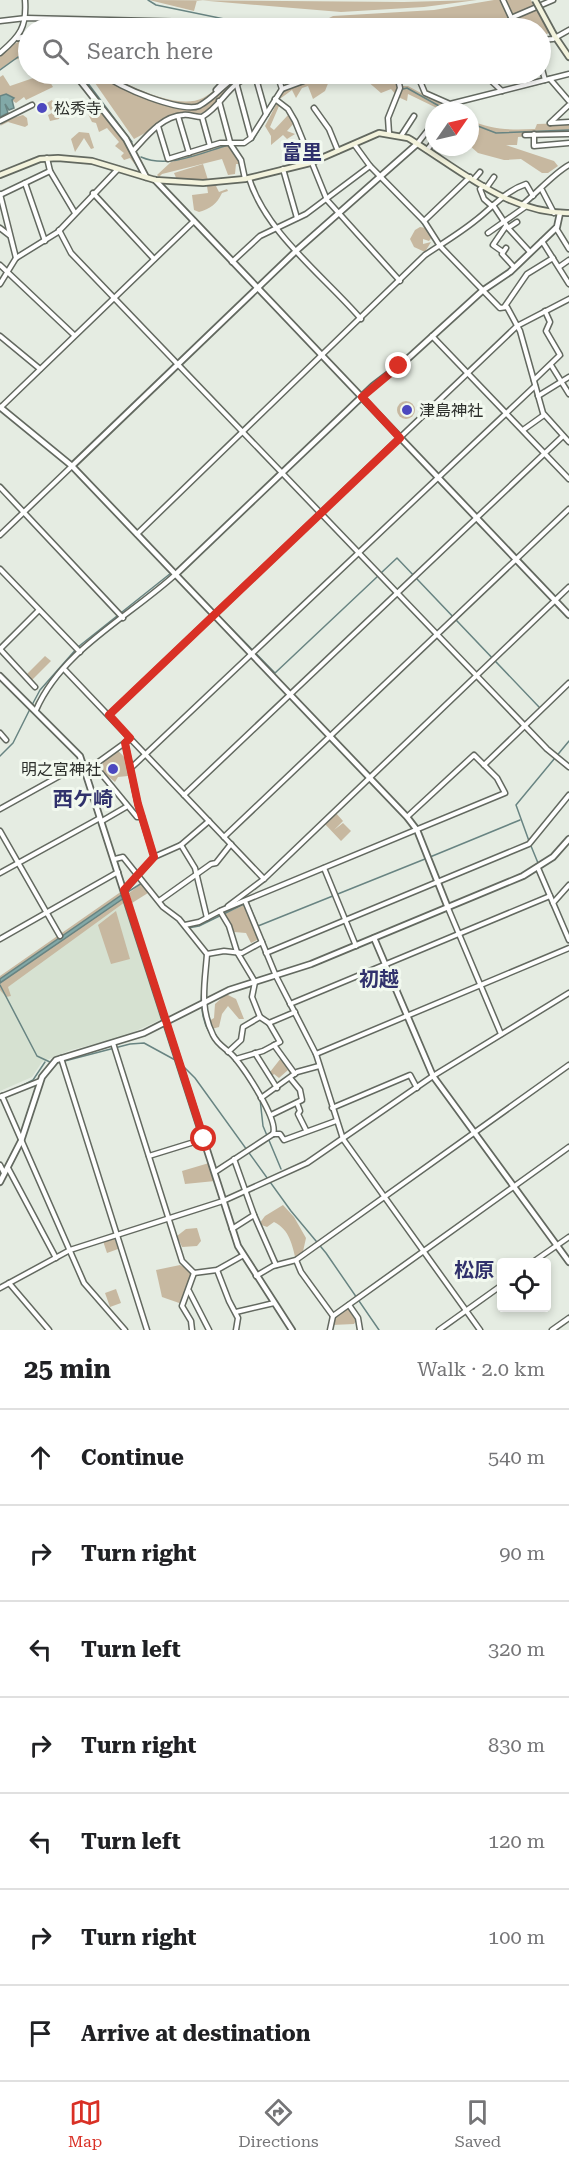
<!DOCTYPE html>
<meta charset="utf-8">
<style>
body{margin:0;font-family:"Roboto Serif","Noto Sans JP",serif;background:#f2f2f2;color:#202124}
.controls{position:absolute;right:18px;bottom:18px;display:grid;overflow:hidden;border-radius:6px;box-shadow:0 3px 9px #0003}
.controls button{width:54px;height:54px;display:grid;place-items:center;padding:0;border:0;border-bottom:2px solid #e0e0e0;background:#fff;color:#202124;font:30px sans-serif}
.compass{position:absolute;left:425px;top:102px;width:54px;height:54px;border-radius:50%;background:#fff;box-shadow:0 3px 9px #0003;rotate:56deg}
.stop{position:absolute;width:18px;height:18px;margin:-14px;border:4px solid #d93025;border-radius:50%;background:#fff}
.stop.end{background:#d93025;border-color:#fff;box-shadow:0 2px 6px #0008}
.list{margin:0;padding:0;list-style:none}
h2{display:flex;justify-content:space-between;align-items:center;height:78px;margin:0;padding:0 24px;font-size:26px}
h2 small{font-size:20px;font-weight:400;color:#757577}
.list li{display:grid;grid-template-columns:39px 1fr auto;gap:18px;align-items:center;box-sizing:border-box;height:96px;padding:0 24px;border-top:2px solid #e0e0e0}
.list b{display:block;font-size:22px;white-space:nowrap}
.list em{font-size:20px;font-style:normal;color:#757577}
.icon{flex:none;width:33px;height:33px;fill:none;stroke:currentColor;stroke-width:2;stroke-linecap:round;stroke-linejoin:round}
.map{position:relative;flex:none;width:569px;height:1330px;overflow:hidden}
.search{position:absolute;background:#fff;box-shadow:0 3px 9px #0003;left:18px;right:18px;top:18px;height:66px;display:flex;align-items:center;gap:15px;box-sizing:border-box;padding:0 21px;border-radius:33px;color:#757577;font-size:22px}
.sheet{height:750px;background:#fff}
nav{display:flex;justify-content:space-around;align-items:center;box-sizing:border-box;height:84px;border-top:2px solid #e0e0e0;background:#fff;font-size:16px;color:#757577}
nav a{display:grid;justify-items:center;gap:3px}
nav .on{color:#d93025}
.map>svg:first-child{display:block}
.built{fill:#d6e1d1}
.green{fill:#c7b8a0}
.water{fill:#81a8a7;stroke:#688482;stroke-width:1.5}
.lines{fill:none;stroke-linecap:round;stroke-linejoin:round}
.stream{stroke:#688482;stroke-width:1.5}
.minor-casing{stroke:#636960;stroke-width:7}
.tertiary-casing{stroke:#636960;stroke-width:8}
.secondary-casing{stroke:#636960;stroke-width:8}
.minor{stroke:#fff;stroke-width:4}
.tertiary{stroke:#fff;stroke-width:4.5}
.secondary{stroke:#f3f3dd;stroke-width:4.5}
.secondary-bridge-casing{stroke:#636960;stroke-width:8;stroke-linecap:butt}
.secondary-bridge{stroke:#f3f3dd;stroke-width:4.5}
.route{stroke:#d93025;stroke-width:8}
.poi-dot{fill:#4d48bf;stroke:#f2f9ef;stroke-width:2}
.labels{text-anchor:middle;stroke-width:6;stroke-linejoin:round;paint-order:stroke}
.poi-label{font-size:16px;fill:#2c2f2b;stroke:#f2f9ef;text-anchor:start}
.quarter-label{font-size:20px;font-weight:bold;fill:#30316c;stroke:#f2f9ef}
</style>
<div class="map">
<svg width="569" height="1330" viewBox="0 0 569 1330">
<rect width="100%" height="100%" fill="#e5ece2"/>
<polygon class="built" points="124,898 162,1019 123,1037 71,1050 42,1062 32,1077 0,1091 0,984"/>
<g class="green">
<polygon points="149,0 404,2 477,0 424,7 341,12 197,0 194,11"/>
<polygon points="494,0 501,0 513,28 309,28 333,16 434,10"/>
<polygon points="506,0 531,0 549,33 541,36 540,28 518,28"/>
<polygon points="28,37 28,56 14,60 0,69 0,57 14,44"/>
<polygon points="45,74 51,74 50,82 53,87 26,100 24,97 16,103 7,97 0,98 0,77 3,75 10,86"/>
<path d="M 105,74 C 130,85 177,111 203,98 C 213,93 223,81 231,74 L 262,74 C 236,80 225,93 208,112 L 173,118 L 134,139 L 95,83 Z"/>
<polygon points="276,74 277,80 259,85 258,76"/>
<polygon points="333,74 398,74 402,86 408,86 454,111 443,111 408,94 407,101 398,97 391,89 381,93 366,80 336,78 329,81 325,91 313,99 308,86 302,88 296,98 292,90 277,101 274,98 278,90"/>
<polygon points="52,100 60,114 59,119 50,121 48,115 52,113 47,103"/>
<polygon points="277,103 279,106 270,127 274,130 289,114 294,123 287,131 295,134 287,139 283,135 271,145 271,136 265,126"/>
<path d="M 93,104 L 97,105 C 113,124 128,143 137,167 L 130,158 L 124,160 L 121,156 L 124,153 L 115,146 L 119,142 L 107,128 L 99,132 L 96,123 L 92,122 L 87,112 Z"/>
<polygon points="23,115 27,118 28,125 25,127 8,122 0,126 5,120"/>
<path d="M 470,120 C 492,130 511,130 535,129 L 537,124 L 569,123 L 569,133 L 518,137 L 517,145 L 506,145 L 554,161 L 558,166 L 548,173 L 542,173 L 521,159 L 504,160 L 478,153 L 470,146 Z"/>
<polygon points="79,132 89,133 94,148 91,149 84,138 75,152 71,139"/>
<polygon points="219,145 231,146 240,164 236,164 235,174 228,175 222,159 162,174 159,177 157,175 171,162"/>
<polygon points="203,164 208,180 177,180 174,173"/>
<path d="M 221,183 L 216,186 L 219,192 L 227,189 L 228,191 L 222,193 C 217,204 210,209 199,212 L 194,210 L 192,195 L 208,193 L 207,186 Z"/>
<polygon points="420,227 426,228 432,237 429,241 423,239 423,244 431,242 425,252 414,247 410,239 415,230"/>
<circle cx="406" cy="410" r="9"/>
<polygon points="45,656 51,661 32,680 27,674"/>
<path d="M 117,750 C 126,758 131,763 128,776 L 118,777 L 115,782 L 101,771 L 103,762 Z"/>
<polygon points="335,812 343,821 334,830 343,823 351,831 341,841 324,823"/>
<polygon points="141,884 148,893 132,903 129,893"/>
<polygon points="122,891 125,902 8,987 11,996 6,997 0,990 0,976"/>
<polygon points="244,905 259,939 251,943 246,933 234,932 222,915"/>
<polygon points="116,911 130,959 111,964 98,925"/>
<polygon points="226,994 236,999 244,1019 239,1019 228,1006 222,1014 219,1027 212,1029 209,1021 214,1018 215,1004"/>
<polygon points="281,1058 293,1074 291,1076 288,1070 279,1078 274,1074 271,1077 270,1072"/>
<polygon points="209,1163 215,1181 185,1184 182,1171"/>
<path d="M 283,1205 L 294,1217 L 306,1238 L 302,1256 L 296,1260 C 292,1245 290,1230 274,1222 L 267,1227 L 259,1224 L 265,1216 Z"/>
<polygon points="197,1228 201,1241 197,1246 182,1247 177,1236 186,1229"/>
<polygon points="114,1237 118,1249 107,1253 103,1241"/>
<polygon points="180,1265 191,1271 189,1290 182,1304 162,1297 156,1270"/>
<polygon points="116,1289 121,1303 110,1307 105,1293"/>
<polygon points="349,1305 358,1318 354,1324 332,1325 335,1314"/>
</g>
<g class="water">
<polygon points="6,94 14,98 12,100 14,108 9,110 5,104 8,113 0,117 0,96"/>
<polygon points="123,894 124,898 0,983 0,979"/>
</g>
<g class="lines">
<g class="stream">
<polyline points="148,0 156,5 268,28"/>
<polyline points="0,70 18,57 28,57"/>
<polyline points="81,74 132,142"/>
<polyline points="403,89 407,88 448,111"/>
<polyline points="281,94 287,89 333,74"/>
<polyline points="441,111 449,106 551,81"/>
<polyline points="470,123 496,133 569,130"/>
<polyline points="427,128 434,119"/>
<polyline points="417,140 420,137"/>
<polyline points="245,144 253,140 271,110"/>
<path d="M 141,157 C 168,169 201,153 228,145"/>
<polyline points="381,573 397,558 539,707"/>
<polyline points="180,576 275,673 378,576"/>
<polyline points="32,705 40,690 78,647 171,573"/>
<polyline points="0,756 13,743 30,709"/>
<polyline points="529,841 516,805 569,741"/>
<polyline points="531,846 538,863"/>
<polyline points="430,857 520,820"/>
<polyline points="540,868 546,883"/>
<polyline points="126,893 142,883"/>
<polyline points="188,928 199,926 248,902 258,926 425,859"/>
<polyline points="0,985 37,1056 52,1063"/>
<polyline points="201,1002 204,965"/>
<path d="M 202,1006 C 202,1026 214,1044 230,1055"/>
<polyline points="57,1063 130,1044 144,1043 177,1061"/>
<polyline points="181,1064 195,1078 291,1211 326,1253 379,1330"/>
<polyline points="242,1070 260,1099 263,1126 281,1169"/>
<polyline points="14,1090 33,1080 45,1062"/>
</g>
<g class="minor-casing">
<g id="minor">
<polyline points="503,0 516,28"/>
<polyline points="511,18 553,0"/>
<polyline points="0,21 26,18 193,22 219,23 240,28"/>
<polyline points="540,40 553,39 569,30"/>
<path d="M 0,53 C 20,36 27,27 25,0"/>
<polyline points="540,62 545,80"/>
<path d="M 104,74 C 116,87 182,113 199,106 C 214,98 225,83 239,74"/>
<polyline points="277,74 282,89"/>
<polyline points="417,74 425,93 450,104 569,74"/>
<polyline points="495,74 486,76 502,91"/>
<polyline points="255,75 266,114"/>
<polyline points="550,79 569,101"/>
<polyline points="236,82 251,138"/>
<polyline points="216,90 231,74"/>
<polyline points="275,99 288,109 295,121 327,200 400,281"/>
<polyline points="219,101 230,142"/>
<polyline points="314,108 329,129 338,151"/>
<polyline points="178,116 189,153"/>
<polyline points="202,117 210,146"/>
<polyline points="0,121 32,105"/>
<polyline points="550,123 569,105"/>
<polyline points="551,123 569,122"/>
<polyline points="158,126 168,159 220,143 244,143 251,138 282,89 317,76"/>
<polyline points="389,133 388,118 400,88 397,74"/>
<polyline points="534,134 534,146 569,143"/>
<polyline points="525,135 569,134"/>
<polyline points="401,136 414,116"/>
<polyline points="229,142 241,160 245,179"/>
<polyline points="354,144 370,166 424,221 440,246 500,308 507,307 520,331 543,413 569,442"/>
<polyline points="417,144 428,130"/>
<polyline points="427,150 434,141"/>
<path d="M 133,151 C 146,137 162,116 183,115 C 189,114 195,117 202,117 C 227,102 227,79 262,74"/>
<polyline points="47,158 50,171 75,213"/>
<polyline points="283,169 297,218"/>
<path d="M 249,178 C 265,232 325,277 361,319"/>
<polyline points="474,179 480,172"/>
<polyline points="25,183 45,241"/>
<polyline points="484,186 480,189 484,199 492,206"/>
<polyline points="487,187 494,177"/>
<polyline points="542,190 554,213"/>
<polyline points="93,193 154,259"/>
<polyline points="0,194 16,258"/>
<polyline points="0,195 50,171"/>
<polyline points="493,205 509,229 530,252"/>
<path d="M 522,205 C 537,193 554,173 569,165"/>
<polyline points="424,221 470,177"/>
<polyline points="0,228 9,235"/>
<polyline points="508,228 517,222"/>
<polyline points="556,228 569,249"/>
<polyline points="59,230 71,253 547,749 569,767"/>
<polyline points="488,233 525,207"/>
<polyline points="542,241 569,284"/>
<polyline points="506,248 502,254 514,267"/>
<polyline points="503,252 493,245 506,226"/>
<polyline points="232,262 260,236 306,214 370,166"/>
<polyline points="0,265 74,335"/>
<polyline points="559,267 569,260"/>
<polyline points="0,284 16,258 58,232 118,169"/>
<polyline points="505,306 527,274 553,258"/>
<polyline points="0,336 40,369"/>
<polyline points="432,336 569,479"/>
<polyline points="551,365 569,394"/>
<polyline points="534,380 560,355 546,331 550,322 545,311"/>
<polyline points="538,396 569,377"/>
<polyline points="0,408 194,221"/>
<polyline points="523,430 544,415"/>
<polyline points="0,487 123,618"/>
<path d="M 137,534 L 425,255 C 443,243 460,233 476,220 C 493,207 505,191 526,184 L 533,196"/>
<polyline points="0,535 72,466"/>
<polyline points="0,569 80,652"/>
<polyline points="0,649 39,610"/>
<polyline points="0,649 35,687"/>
<polyline points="65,670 264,879"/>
<path d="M 36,710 C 62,650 129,617 176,574"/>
<polyline points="109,715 517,326 569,299"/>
<polyline points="0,733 6,740"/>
<polyline points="125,743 138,805 154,857"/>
<polyline points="484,765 569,683"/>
<polyline points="95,766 137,817 142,817"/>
<polyline points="132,767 535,386"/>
<polyline points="86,771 126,742"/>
<polyline points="184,795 563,436"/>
<polyline points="0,809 83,763"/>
<polyline points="102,821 126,807"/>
<polyline points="0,831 60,936"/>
<polyline points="224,837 569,509"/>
<polyline points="181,845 195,868 207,918"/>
<path d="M 115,859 L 123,857 L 163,907 L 179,919 L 207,954 C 205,983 199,1007 213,1035 C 218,1046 228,1049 235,1058 C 245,1070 279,1120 273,1134"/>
<polyline points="324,868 356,946"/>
<polyline points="538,868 569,940"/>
<polyline points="0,873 100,818"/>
<polyline points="125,890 154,857 181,845 209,821"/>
<polyline points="159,901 211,864 216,863 231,844"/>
<polyline points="245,901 276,976 316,1054 343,1139 480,1330"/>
<polyline points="553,903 569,885"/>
<polyline points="228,906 264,879 569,587"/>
<polyline points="448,908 501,1034"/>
<polyline points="220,911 229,926 237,952 255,982 252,997 260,1017"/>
<polyline points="185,925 199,922 222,910 505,793 497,778 474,755 407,817"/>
<polyline points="0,939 118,872"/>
<polyline points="266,953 529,844 569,795"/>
<polyline points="207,954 224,951 242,953 262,942"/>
<polyline points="290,1004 550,896"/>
<polyline points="113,1043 182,1261 194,1273 217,1270 242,1256"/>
<polyline points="274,1045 295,1074"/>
<polyline points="228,1052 241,1040 243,1027 260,1017 269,1023 295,1012"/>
<polyline points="255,1053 277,1088"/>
<polyline points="316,1054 569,948"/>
<polyline points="61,1058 147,1330"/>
<polyline points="236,1059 263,1051 280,1042 269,1023"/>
<polyline points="2,1096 84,1283 125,1330"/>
<polyline points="0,1097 40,1081"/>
<polyline points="261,1098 297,1072 319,1066"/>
<polyline points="297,1103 300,1111 298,1114 306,1130"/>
<polyline points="332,1108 410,1075 417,1088"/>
<polyline points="271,1115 302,1100 300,1090 291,1079"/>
<polyline points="149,1156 204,1139"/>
<polyline points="0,1165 4,1173"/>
<polyline points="8,1168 56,1258"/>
<polyline points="215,1172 273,1134 280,1134 284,1140 336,1121"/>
<polyline points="254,1215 276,1265"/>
<polyline points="232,1229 254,1215 234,1159"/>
<polyline points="296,1260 301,1272 333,1316 330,1330"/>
<polyline points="533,1262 569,1237"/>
<polyline points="217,1270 229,1301 238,1318 236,1330"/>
<polyline points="256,1276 273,1266 296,1260 569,1065"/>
<polyline points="9,1283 49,1330"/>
<polyline points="0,1288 70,1250 223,1201 307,1163 433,1076 569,993"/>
<polyline points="189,1291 209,1330"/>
<polyline points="349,1305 358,1318 360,1330"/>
<polyline points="236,1312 274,1303"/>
<polyline points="333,1316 569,1147"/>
<polyline points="192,1330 191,1321 182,1306 194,1273"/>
<polyline points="439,1330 502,1285"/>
<polyline points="552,1330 569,1318"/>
</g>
</g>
<g class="tertiary-casing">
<g id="tertiary">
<polyline points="18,38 28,36"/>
<polyline points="75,74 126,139 146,177"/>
<polyline points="155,180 569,615"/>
<polyline points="0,407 72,466 407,817 417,830 448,908"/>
<polyline points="72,466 297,250 417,144"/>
<polyline points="176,574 373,386 403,363 482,291 510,272 557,227 560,213"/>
<polyline points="0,676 80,756 238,1246 292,1330"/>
<polyline points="374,938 433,1076 569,1262"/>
<polyline points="0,1182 21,1141 42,1077 56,1060 144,1033 229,990 311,964 523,876 553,857 569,839"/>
</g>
</g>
<g class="secondary-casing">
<g id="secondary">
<polyline points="554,35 569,57"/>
<path d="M 0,175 L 40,159 L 58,158 L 92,161 L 155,180 L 203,183 L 245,179 L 310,163 L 379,133 L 408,138 C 458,168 508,214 569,213"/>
</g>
</g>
<use href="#minor" class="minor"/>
<use href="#tertiary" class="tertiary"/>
<use href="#secondary" class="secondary"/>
<g class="secondary-bridge-casing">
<polyline id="secondary-bridge" points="535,0 554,35"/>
</g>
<use href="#secondary-bridge" class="secondary-bridge"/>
</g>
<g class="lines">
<polyline class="route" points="204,1139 124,890 154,857 138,804 125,743 130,738 109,715 400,438 362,397 399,366"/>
</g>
<g class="poi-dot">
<circle cx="42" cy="108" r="6"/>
<circle cx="407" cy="410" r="6"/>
<circle cx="113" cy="769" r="6"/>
</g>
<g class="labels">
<g class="poi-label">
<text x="54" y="114">松秀寺</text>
<text x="419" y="416">津島神社</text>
<text x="101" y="775" text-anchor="end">明之宮神社</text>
</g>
<g class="quarter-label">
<text x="302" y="159">富里</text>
<text x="83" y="806">西ケ崎</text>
<text x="379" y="986">初越</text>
<text x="474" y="1277">松原</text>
</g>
</g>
</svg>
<div class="controls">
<button><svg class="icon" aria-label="locate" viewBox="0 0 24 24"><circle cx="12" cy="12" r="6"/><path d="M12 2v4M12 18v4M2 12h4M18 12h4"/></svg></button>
</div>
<svg class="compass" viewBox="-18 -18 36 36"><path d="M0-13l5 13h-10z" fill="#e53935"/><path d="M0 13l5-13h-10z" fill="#757577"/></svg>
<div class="stop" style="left:204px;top:1139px"></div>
<div class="stop end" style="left:399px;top:366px"></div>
<div class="search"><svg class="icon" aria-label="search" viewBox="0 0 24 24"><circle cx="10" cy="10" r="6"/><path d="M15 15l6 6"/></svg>Search here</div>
</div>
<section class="sheet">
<h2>25 min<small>Walk · 2.0 km</small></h2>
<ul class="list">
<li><svg class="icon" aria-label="ahead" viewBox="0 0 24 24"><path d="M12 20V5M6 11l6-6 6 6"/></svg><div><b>Continue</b></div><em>540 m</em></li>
<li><svg class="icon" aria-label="right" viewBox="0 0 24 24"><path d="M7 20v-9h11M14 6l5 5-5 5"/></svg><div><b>Turn right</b></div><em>90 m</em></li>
<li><svg class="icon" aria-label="left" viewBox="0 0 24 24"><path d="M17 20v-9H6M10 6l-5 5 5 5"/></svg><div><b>Turn left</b></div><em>320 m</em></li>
<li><svg class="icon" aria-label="right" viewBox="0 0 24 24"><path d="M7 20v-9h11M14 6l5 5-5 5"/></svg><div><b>Turn right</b></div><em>830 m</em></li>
<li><svg class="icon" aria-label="left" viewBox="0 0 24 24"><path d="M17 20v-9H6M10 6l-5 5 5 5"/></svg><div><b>Turn left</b></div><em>120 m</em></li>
<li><svg class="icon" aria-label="right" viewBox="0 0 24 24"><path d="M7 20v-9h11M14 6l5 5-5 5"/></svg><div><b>Turn right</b></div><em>100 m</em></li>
<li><svg class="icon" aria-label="arrive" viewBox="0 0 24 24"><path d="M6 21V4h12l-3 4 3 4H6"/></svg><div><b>Arrive at destination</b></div></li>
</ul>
</section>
<nav>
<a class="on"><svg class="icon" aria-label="map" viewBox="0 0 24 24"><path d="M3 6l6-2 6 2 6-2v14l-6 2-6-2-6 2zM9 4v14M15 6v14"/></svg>Map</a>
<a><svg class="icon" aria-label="directions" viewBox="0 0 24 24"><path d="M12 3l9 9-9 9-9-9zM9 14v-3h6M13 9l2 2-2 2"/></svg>Directions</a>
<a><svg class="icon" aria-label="saved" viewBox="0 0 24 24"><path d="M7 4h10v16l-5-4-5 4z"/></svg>Saved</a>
</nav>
